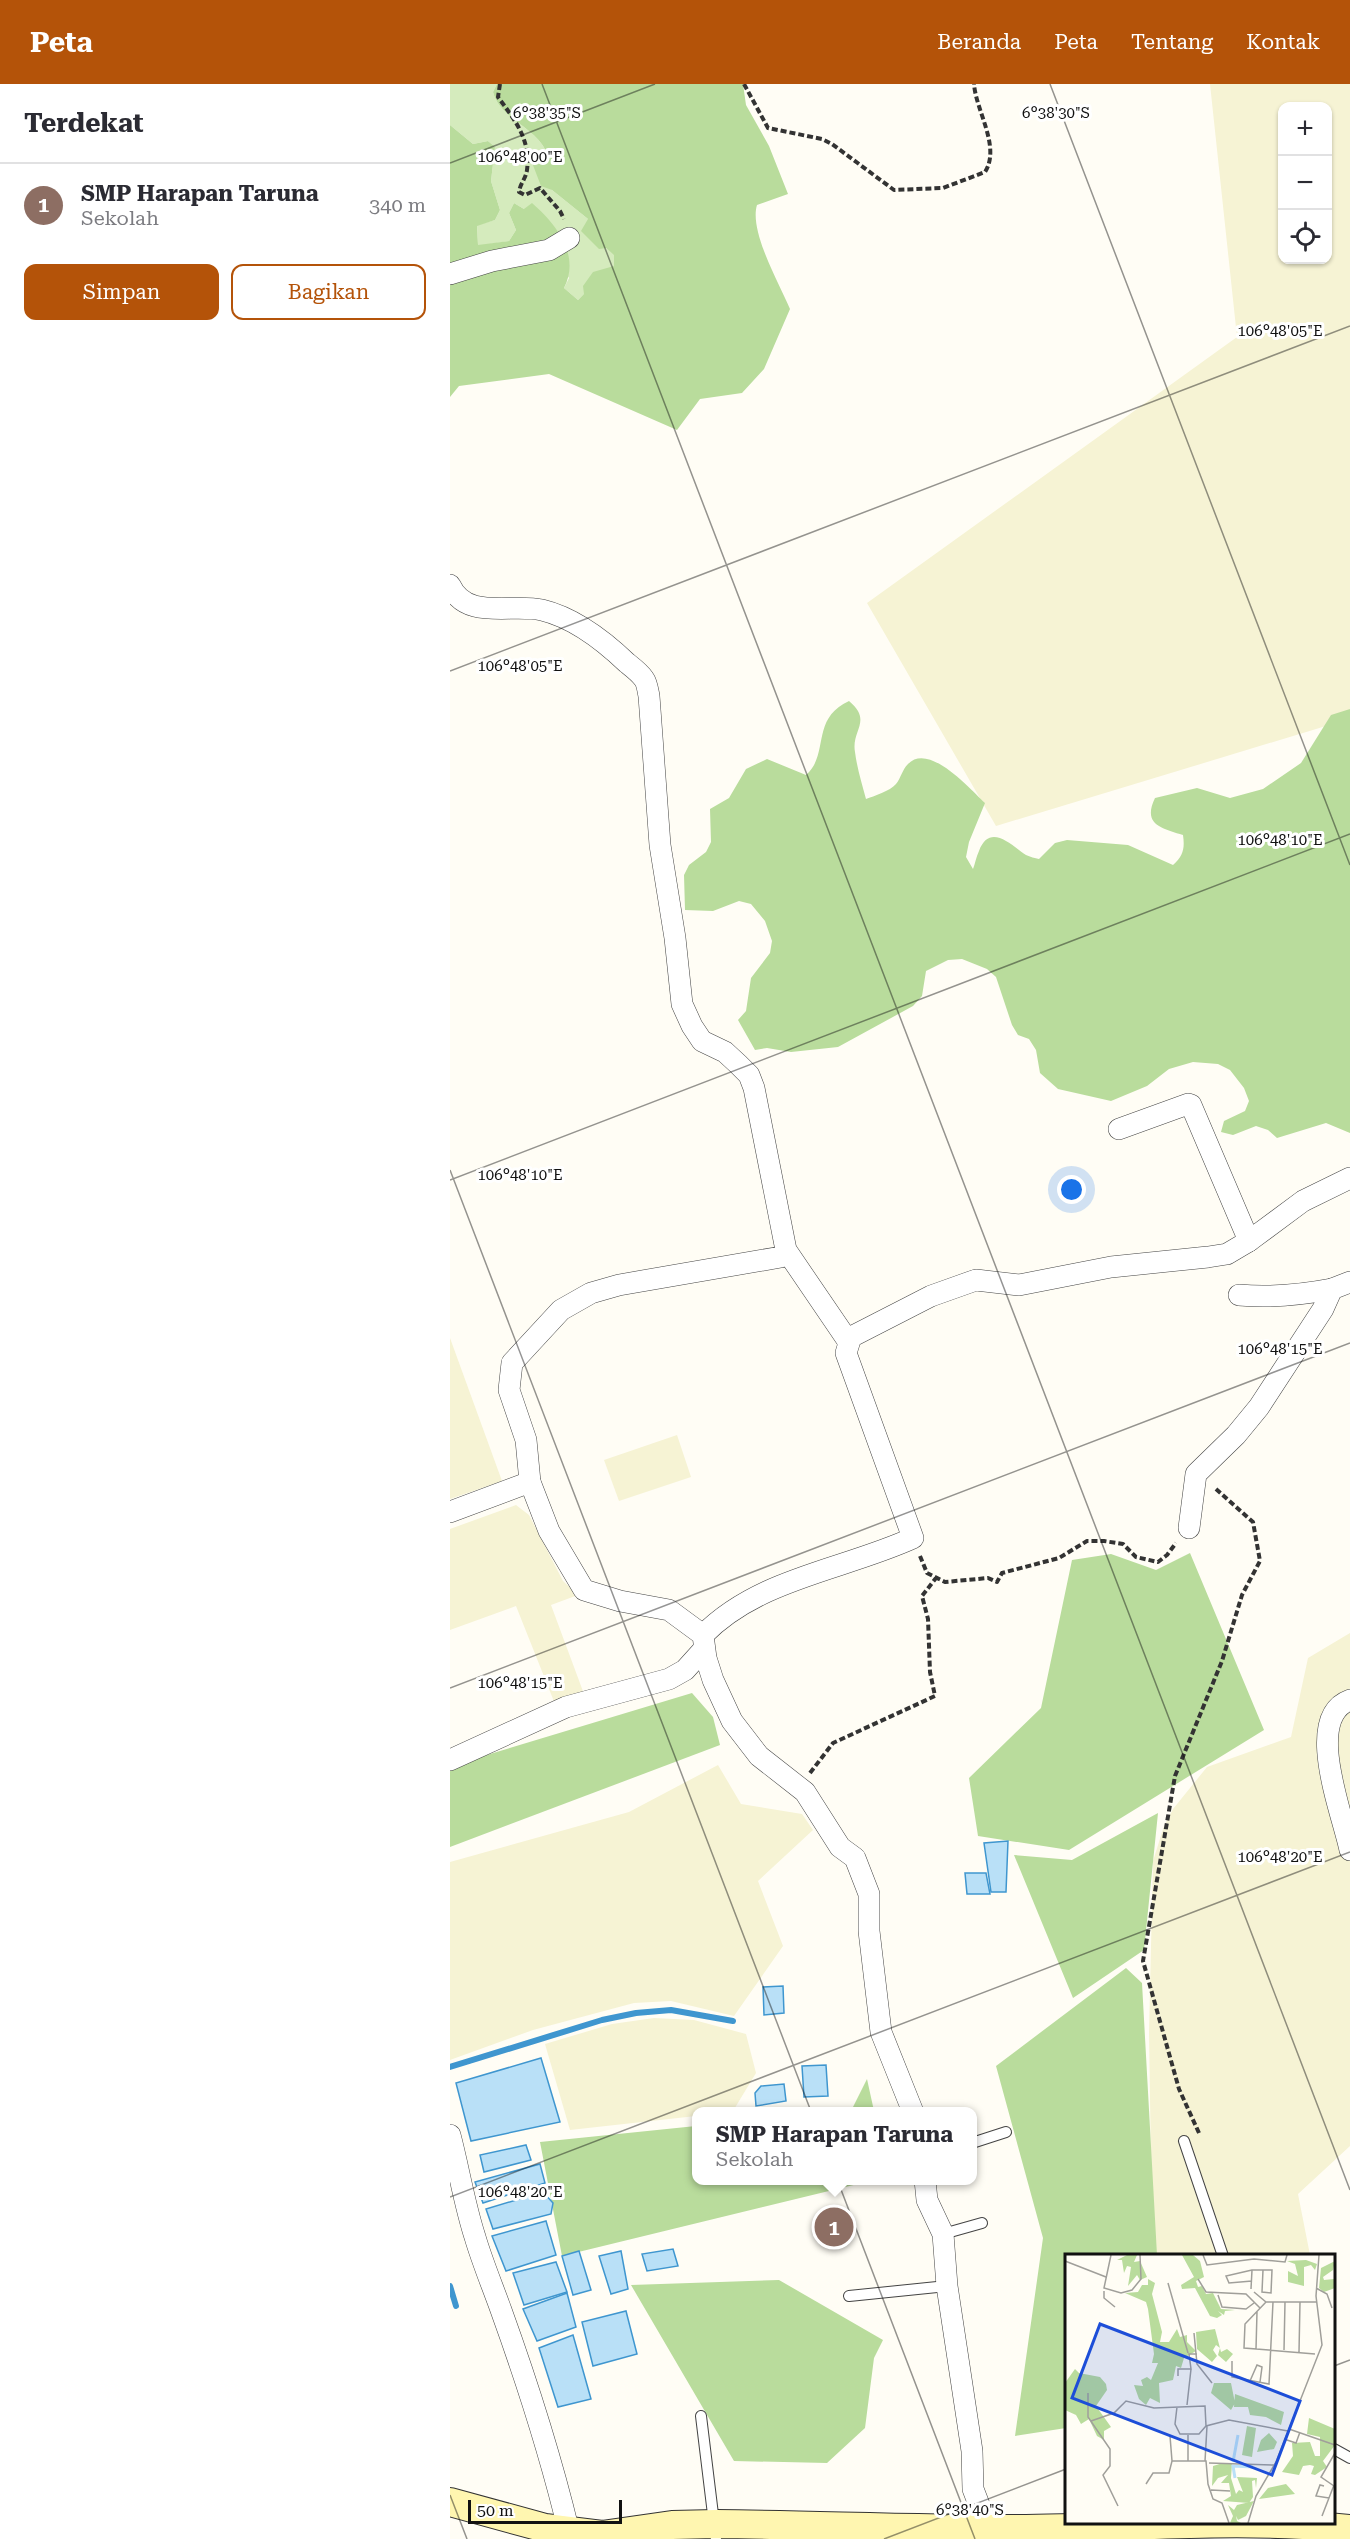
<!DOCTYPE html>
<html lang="id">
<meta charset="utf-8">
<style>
body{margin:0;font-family:"Roboto Serif",serif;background:#f2f2f3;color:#2b2b33}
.controls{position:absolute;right:18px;top:18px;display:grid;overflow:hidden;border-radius:12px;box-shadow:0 2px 4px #0004}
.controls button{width:54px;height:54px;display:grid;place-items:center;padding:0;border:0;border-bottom:2px solid #e1e1e2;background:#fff;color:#2b2b33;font:30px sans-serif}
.scale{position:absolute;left:18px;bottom:15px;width:154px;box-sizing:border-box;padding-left:6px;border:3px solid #111;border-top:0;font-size:16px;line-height:21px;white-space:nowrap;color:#111;-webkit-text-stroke:4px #fff;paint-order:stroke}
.you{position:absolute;left:622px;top:1106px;width:21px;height:21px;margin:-15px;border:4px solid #fff;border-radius:50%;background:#1a73e8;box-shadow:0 0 0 9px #1a73e833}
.badge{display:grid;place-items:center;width:39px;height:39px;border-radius:50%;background:#b45309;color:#fff;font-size:20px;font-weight:700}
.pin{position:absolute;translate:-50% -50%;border:3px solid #fff;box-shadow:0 2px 6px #0006}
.popup{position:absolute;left:242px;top:2023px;width:285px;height:78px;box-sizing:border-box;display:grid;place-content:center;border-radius:12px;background:#fff;filter:drop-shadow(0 2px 4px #0005);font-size:20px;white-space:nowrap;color:#7c7c81}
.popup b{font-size:22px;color:#2b2b33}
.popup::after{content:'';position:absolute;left:50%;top:100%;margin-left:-12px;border:12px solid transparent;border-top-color:#fff}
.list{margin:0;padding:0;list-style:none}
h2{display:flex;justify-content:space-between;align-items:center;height:78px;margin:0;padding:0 24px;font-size:26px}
h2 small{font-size:20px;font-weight:400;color:#7c7c81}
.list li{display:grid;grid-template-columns:39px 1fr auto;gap:18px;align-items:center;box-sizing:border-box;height:84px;padding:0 24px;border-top:2px solid #e1e1e2}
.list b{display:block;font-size:22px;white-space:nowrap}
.list p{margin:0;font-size:20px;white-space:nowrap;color:#7c7c81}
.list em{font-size:20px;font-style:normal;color:#7c7c81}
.actions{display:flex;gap:12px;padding:18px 24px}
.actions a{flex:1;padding:14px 0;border:2px solid #b45309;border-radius:12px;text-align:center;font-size:21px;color:#b45309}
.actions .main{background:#b45309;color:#fff}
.icon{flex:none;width:33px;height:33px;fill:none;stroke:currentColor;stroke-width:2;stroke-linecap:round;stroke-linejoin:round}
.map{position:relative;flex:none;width:900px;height:2455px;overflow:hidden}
header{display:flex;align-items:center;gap:36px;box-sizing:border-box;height:84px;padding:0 30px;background:#b45309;color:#fff}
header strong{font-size:28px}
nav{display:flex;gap:33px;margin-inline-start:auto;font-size:21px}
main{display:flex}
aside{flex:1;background:#fff}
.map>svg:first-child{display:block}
.farmland{fill:#f6f3d4;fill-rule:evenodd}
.green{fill:#d5ebbd}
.forest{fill:#b9dc9c}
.water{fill:#b9e0f7;stroke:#3f96cf;stroke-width:1.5}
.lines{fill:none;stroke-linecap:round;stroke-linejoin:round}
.stream{stroke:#3f96cf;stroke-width:6}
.lane-casing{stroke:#444;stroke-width:12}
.street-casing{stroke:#444;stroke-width:22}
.secondary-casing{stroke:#333;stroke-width:30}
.path{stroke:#333;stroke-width:4;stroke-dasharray:6 3;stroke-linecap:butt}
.lane{stroke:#fff;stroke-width:10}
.street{stroke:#fff;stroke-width:21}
.secondary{stroke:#fff6b0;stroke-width:28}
.ticks{fill:none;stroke:#111;stroke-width:1.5;stroke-opacity:0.45}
.inset-river{fill:none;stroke:#b9e0f7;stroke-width:3}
.inset-road{fill:none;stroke:#a09f9a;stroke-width:1.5}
.view{fill:#1d4ed8;fill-opacity:0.15;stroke:#1d4ed8;stroke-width:3}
.inset-edge{fill:none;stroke:#111;stroke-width:3}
.ticks-label{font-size:15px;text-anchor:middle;fill:#111;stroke:#fff;stroke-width:6;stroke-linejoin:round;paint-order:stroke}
</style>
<header>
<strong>Peta</strong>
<nav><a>Beranda</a><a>Peta</a><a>Tentang</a><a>Kontak</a></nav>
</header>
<main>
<aside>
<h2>Terdekat<small></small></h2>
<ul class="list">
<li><span class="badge" style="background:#8d6e63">1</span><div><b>SMP Harapan Taruna</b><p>Sekolah</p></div><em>340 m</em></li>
</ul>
<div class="actions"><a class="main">Simpan</a><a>Bagikan</a></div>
</aside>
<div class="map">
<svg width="900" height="2455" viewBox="0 0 900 2455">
<rect width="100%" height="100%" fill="#fffdf5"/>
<g class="farmland">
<path d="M 760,0 L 900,0 L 900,625 L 876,642 L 546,742 L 417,519 L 787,253 ZM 832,22 L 878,22 L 878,176 L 832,176 Z"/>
<polygon points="0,1254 52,1397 0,1415"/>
<polygon points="227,1351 241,1393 169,1417 154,1376"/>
<polygon points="66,1421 79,1431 113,1497 128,1511 101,1521 134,1610 105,1620 66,1522 0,1546 0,1445"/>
<polygon points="900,1549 900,2062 848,2110 860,2171 706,2171 702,2147 699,1948 703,1777 714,1742 723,1725 757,1683 841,1653 858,1574"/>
<polygon points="268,1681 291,1720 352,1730 363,1746 308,1797 333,1862 284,1932 221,1917 184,1919 83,1946 0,1976 0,1778 179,1728"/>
<polygon points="204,1934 244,1936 296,1950 306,1989 283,2027 246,2028 246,2032 120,2046 95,1960 162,1940"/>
</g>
<path class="green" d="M 0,0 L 47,0 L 43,8 C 50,35 84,42 96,67 L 81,76 L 102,106 L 138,135 L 156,164 L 165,171 L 164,182 L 128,216 L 114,204 L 119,194 L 74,125 L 64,119 L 59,129 L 66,146 L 59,157 L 28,162 L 27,141 L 45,136 L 50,126 L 41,97 L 45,63 L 38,57 L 23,60 L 0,41 Z"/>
<g class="forest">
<path d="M 47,0 L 293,0 L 296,21 L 319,62 L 338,110 L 307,121 C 299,147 329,199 340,225 L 314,285 L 292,309 L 250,315 L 227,346 L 99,290 L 9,302 L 0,313 L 0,41 L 23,60 L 38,57 L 45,63 L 41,97 L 50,126 L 45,136 L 27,142 L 28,161 L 59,157 L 66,146 L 59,129 L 64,119 L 74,125 L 82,119 C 106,140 131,171 114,204 L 128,216 L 134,210 L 133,202 L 143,188 L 164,182 L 164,171 L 156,164 L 149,165 L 131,147 L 138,135 L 102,106 L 91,102 L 81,76 L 96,67 C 84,42 50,35 43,8 Z"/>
<path d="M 399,617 C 423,637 401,646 405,668 C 407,684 412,700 416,715 C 424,712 440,707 446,700 C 451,694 452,686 458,680 C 479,658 520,705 535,719 L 519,758 L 516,773 L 523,785 C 525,780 526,773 529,767 C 540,738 562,762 576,771 C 580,773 585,774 589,775 L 605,759 L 617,756 L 678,761 L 723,781 C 733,772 735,765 733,751 C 712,744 692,741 705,714 L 747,704 L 780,714 L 813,705 L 851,679 L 881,631 L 900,625 L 900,1049 L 876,1039 L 827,1054 L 818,1046 L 806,1042 L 783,1051 L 771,1048 L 774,1037 L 795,1027 L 799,1017 L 794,1004 L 780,986 L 768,980 L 743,978 L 719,985 L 697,1002 L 661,1017 L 608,1005 L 590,989 L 586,966 L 579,955 L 568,951 L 562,941 L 546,893 L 537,885 L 512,875 L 498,876 L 476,887 L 472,912 L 463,922 L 388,963 L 341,968 L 317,964 L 305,966 L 288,936 L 296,927 L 301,894 L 320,869 L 322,857 L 315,837 L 301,820 L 289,817 L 263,827 L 235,826 L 234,791 L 239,781 L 256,768 L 261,758 L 260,725 L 279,714 L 296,685 L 317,675 L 356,691 C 380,670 360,635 399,617 Z"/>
<polygon points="740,1469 814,1646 619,1766 528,1752 519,1694 591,1624 622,1476 661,1470 706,1486"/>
<polygon points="242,1609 263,1633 270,1661 0,1763 0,1682"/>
<polygon points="708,1729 694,1866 623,1914 564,1771 622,1776"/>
<polygon points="676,1884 692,1899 707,2171 616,2172 616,2344 565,2352 593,2154 546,1982"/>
<polygon points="417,1995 424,2027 381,2027 402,2025"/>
<polygon points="246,2042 246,2096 420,2097 112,2172 90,2058"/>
<polygon points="329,2196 433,2256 424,2274 415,2344 377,2379 284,2377 181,2201"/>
</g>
<g class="water">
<polygon points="558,1757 556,1808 541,1808 534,1759"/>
<polygon points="515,1789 536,1789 540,1810 517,1810"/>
<polygon points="333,1902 334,1929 314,1931 313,1903"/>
<polygon points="91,1974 110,2038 21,2057 6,1999"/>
<polygon points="376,1981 378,2012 354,2013 352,1982"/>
<polygon points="334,2000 336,2017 306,2022 305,2009 311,2002"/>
<polygon points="76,2061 81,2076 34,2088 30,2071"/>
<polygon points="90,2080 95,2099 33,2119 25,2098"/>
<polygon points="93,2108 103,2119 101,2130 43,2145 36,2125"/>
<polygon points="96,2137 106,2171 56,2187 42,2152"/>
<polygon points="223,2165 228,2182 197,2187 192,2170"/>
<polygon points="129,2167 141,2206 123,2211 112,2172"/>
<polygon points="171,2167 178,2205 161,2210 149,2172"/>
<polygon points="106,2178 117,2208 74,2221 63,2189"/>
<polygon points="117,2209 126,2243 87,2257 73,2225"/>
<polygon points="176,2227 187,2270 143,2282 132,2238"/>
<polygon points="123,2251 141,2315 108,2323 89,2264"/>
</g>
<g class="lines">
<g class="stream">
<polyline points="0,1983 152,1936 186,1929 221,1926 283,1937"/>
<polyline points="0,2202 6,2222"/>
</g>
<g class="lane-casing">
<g id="lane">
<polyline points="734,2057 773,2172"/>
<polyline points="522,2059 556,2048"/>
<polyline points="493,2150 532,2139"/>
<polyline points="399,2212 497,2202"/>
<polyline points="251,2332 266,2455"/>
<polyline points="884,2365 900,2374"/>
</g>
</g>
<g class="street-casing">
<g id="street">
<polyline points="0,190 42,177 99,166 119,154"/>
<path d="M 0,501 C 16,537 61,519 92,526 C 125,534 153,556 177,579 C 182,583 190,589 194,595 C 197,599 198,607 199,612 L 210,761 L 225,854 L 232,920 L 242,942 L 252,957 L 275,968 L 288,980 L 299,991 L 304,1004 L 336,1166 L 398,1257"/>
<polyline points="669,1045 738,1020 741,1021 799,1157 853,1117 900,1094"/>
<polyline points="336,1166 331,1173 169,1201 141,1209 111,1226 62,1279 59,1306 76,1356 80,1398 99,1447 134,1506 170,1517 219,1526 253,1551 256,1574 263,1596 282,1637 309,1672 355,1708 390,1763 405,1774 419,1810 419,1847 431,1948 463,2028"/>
<path d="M 789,1211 C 822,1214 850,1211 882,1205"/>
<polyline points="0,1428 80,1398"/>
<polyline points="739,1444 746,1390 786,1351 809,1323 873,1225 882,1205 900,1198"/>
<path d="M 253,1551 C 309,1494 393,1486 463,1454 L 396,1269 L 401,1253 L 481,1212 L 526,1196 L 569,1201 L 661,1183 L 758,1173 L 777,1170 L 799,1157"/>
<path d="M 900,1616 C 853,1633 893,1731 900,1766"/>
<polyline points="0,1676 116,1623 219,1595 235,1586 254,1565"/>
<path d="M 0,2051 C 9,2085 14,2119 25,2153 C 32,2177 42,2201 51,2226 C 77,2298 101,2373 119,2448"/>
<polyline points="475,2096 477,2116 493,2150 497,2202 522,2367 523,2405 533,2431 535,2444"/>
</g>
</g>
<g class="secondary-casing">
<path id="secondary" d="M 0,2418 L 95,2444 L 152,2451 L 222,2441 L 266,2440 C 364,2441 462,2445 560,2445 C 673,2445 787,2432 900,2445"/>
</g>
<g class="path">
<path d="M 50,0 L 48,13 C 64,35 81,55 77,86 C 76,94 70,100 69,108 L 75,111 L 90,104 L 110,127 L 114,135"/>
<path d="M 294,0 L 318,44 L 372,55 L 382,60 L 444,106 L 493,104 L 535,88 C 551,63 526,27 524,0"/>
<polyline points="470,1472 477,1489 495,1498 538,1494 547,1498 552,1489 609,1474 637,1457 654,1457 673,1460 686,1473 708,1478 717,1471 726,1459"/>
<polyline points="360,1689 383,1659 485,1612 480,1588 478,1535 472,1512 486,1494"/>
<polyline points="749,2049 729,2005 693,1877 725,1692 772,1577 792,1511 810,1477 803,1438 765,1404"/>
</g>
<use href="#lane" class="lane"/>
<use href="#street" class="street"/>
<use href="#secondary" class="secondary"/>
</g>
<path class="ticks" d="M 92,0 L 900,2106M 600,0 L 900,781M 0,79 L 205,0M 0,587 L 900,242M 0,1086 L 525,2455M 0,1096 L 900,750M 0,1604 L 900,1259M 0,2113 L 900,1768M 884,2282 L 900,2276M 0,2411 L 17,2455M 434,2455 L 616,2385"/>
<g transform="translate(615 2170)">
<rect width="270" height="270" fill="#fffdf5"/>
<path d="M 62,1 L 72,1 L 69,8 L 75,7 L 82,23 L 75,26 L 72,21 L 63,32 L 66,13 L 62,12 L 59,19 L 57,6 L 52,6 ZM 117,1 L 128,1 L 135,7 L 139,23 L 131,27 L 133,33 L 137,32 L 141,40 L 148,39 L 156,55 L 170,56 L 160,57 L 159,61 L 153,57 L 157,61 L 152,64 L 145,62 L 130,34 L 117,35 L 116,31 L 129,23 ZM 241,6 L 252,10 L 250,16 L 246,11 L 239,13 L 239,32 L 223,28 L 223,17 L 233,22 L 230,10 L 222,7 ZM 270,7 L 268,16 L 258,23 L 259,26 L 269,25 L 270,34 L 259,38 L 254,34 L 256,14 ZM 83,25 L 90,29 L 87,40 L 97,78 L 95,88 L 104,88 L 112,75 L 115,83 L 122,81 L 122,88 L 131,97 L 119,104 L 116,114 L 111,112 L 108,126 L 94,129 L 95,149 L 85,144 L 81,151 L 74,145 L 69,131 L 78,132 L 76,126 L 82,123 L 86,126 L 93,109 L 87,109 L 89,100 L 83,55 L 81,48 L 60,39 L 73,38 L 77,31 L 83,31 ZM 150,75 L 156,98 L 162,95 L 168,100 L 161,108 L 153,101 L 155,94 L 151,91 L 148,96 L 152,102 L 147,108 L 132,95 L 131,78 ZM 10,115 L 14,119 L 35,123 L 41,130 L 42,136 L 31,152 L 46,173 L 39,177 L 39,186 L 32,182 L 24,165 L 16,170 L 11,161 L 0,156 L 0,129 ZM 149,129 L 166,129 L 170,149 L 166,156 L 146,139 ZM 170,140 L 219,158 L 216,171 L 201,163 L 185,161 L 183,153 L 169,153 ZM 244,164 L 270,175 L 270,191 L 258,207 L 262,213 L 250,221 L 246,220 L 249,212 L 245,211 L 238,212 L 234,221 L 217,218 L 228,202 L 227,189 L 245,188 L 250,202 L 255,202 L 255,183 L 242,180 ZM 182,172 L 191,174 L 187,203 L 177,201 ZM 204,179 L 212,188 L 209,195 L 192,198 L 196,186 ZM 158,209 L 167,210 L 166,224 L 171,240 L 174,236 L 178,238 L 172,223 L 192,224 L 191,234 L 190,226 L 187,227 L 188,243 L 184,249 L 158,247 L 166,242 L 164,229 L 156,229 L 163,221 L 153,224 L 147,232 L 148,212 ZM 221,230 L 230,240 L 194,245 L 203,234 ZM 189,247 L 181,262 L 173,266 L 171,262 L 172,267 L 176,269 L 165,269 L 168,262 L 163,251 L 169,256 L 172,251 Z" fill="#b9dc9c"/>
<path class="inset-river" d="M 168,208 L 173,181M 170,224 L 168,212 L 188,213"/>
<path class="inset-road" d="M 46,1 L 39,34 L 56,39 L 67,36 L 76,25 L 75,1M 138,1 L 142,11 L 189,5 L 220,8 L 222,1M 0,7 L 41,23M 187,16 L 161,22 L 164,29 L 187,27M 198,16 L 207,16 L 206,39 L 197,38 ZM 133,25 L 141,38 L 181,40 L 195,54M 103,29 L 123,99M 251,34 L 262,40 L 267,54M 186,35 L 187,16 L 198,16M 39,37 L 39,44 L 50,53M 189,38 L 201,48 L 252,48M 153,41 L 157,53 L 181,55 L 189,49M 201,48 L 180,70 L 179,94 L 250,100M 129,79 L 132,110 L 147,129M 191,95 L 192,58M 219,96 L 220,48M 234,98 L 235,48M 167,107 L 167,123 L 204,130 L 208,48M 113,122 L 113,115 L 126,115 L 124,100 L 132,100M 185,127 L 192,111 L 197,113 L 195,128M 23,139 L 23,163 L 45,195 L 45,212 L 38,221 L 53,252M 122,151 L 126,115M 112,153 L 110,170 L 115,180 L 134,180 L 141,172 L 164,166 L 223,177M 26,167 L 49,159 L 61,147 L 89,154 L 140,152 L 141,172M 224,175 L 270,191M 123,181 L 123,207M 105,182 L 107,207M 219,185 L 231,189 L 235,178M 140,207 L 142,172M 144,209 L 209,211M 81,230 L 88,219 L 104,219 L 107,207 L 141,207 L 143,230 L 148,245 L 157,249 L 164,269M 259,232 L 255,231 L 251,242 L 264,244M 269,232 L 256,223 L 270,199M 146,236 L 165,237M 257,262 L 269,231M 183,269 L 191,242 L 211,208 L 257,91 L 251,42 L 254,1"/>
<path class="view" d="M 35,70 L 235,147 L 207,221 L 7,144 Z"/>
<rect width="270" height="270" class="inset-edge"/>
</g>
<g class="ticks-label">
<text x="97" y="34">6°38'35"S</text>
<text x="606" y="34">6°38'30"S</text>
<text x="70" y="78">106°48'00"E</text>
<text x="830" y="252">106°48'05"E</text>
<text x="70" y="587">106°48'05"E</text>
<text x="830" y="761">106°48'10"E</text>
<text x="70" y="1096">106°48'10"E</text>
<text x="830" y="1270">106°48'15"E</text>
<text x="70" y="1604">106°48'15"E</text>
<text x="830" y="1778">106°48'20"E</text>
<text x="70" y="2113">106°48'20"E</text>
<text x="520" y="2431">6°38'40"S</text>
</g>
</svg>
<div class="controls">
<button>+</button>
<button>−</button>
<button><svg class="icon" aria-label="locate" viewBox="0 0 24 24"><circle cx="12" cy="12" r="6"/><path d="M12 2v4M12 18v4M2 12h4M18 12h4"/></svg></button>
</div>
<div class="scale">50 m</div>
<div class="you"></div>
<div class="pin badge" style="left:384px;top:2143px;background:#8d6e63">1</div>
<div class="popup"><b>SMP Harapan Taruna</b>Sekolah</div>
</div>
</main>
